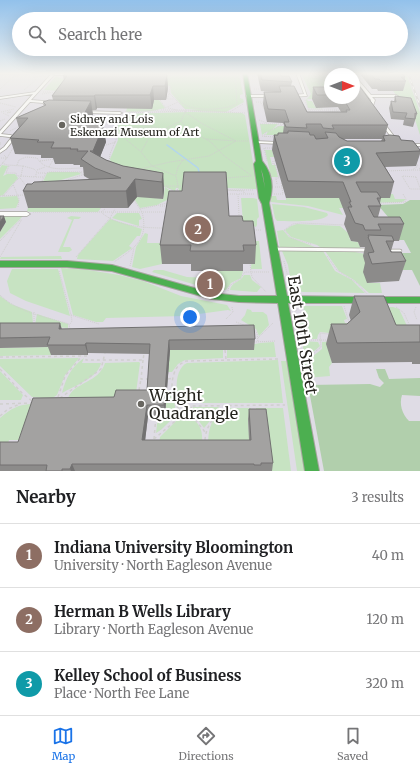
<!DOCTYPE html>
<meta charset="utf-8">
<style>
body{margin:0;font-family:Merriweather,serif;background:#f2f2f2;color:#202124}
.compass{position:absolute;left:324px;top:68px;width:36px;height:36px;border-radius:50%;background:#fff;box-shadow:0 4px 16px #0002;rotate:90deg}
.you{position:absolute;left:190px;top:317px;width:14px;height:14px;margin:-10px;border:3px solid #fff;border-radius:50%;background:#1a73e8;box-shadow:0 0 0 6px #1a73e833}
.badge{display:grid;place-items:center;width:26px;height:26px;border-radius:50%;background:#1a73e8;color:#fff;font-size:13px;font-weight:700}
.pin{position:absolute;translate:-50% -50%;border:2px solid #fff;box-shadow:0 1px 4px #0006}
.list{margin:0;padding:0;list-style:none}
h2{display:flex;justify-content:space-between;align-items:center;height:52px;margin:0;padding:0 16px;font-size:17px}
h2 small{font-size:13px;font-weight:400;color:#757577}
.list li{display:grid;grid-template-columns:26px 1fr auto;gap:12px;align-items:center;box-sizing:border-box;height:64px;padding:0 16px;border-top:1px solid #e0e0e0}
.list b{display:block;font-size:15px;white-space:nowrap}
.list p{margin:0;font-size:13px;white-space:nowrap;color:#757577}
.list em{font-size:13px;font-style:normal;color:#757577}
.icon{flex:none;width:22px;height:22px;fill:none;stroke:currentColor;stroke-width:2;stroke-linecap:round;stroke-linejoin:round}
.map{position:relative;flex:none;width:420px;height:471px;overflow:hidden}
.search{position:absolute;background:#fff;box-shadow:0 4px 16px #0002;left:12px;right:12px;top:12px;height:44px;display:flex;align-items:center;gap:10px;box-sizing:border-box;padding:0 14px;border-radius:22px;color:#757577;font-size:15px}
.sheet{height:244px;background:#fff}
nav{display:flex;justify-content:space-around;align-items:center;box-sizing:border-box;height:56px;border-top:1px solid #e0e0e0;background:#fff;font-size:11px;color:#757577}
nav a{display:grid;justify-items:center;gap:2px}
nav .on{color:#1a73e8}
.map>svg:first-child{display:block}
.education{fill:#dfdce5;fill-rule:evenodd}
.green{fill:#c7e3c2}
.forest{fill:#b1cfac}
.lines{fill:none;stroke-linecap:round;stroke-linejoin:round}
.stream{stroke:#b2d5ef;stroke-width:1.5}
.lane-casing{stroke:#a6a49e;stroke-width:4.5}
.street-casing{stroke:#a6a49e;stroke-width:1.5}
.fast-casing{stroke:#a6a49e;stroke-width:2}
.path-far1{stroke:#d0d0ce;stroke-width:1;stroke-dasharray:1 1;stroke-linecap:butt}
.path{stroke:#d0d0ce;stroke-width:1.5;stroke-dasharray:3 3;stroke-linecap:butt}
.lane{stroke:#fbfbf9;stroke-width:3}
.street{fill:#fbfbf9;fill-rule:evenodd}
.fast{fill:#4caf50;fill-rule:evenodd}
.rail-casing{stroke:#c5c4c2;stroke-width:2}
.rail{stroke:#fff;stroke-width:1;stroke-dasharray:3.5;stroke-linecap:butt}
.wall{fill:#8c8b8a;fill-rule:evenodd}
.shaded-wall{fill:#727171}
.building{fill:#a3a2a1;stroke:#727171}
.poi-dot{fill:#686660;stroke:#fff;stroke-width:1.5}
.labels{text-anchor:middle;stroke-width:4;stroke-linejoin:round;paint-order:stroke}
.far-poi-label{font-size:11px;fill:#25241e;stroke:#fff;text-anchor:start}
.near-street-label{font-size:16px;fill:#25241e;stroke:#fff}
.near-poi-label{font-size:16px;fill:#25241e;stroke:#fff;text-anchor:start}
</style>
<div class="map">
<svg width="420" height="471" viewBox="0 0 420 471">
<rect width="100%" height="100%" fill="#e4e2da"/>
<path class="education" d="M 0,73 L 420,73 L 420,471 L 0,471 ZM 330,74 L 354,74 L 354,98 L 330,98 Z"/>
<g class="green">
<polygon points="142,73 138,76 143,73 239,73 243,94 240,95 240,98 243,99 244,102 226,112 187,111 198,110 185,109 171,93 170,86 127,74 118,74"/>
<polygon points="305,73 351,74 330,74 330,98 354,98 354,78 370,99 367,105 359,99 307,99 308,101 312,101 316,108 325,109 308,108 306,100 311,94 302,75"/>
<polygon points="387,73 406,73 420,112 420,135 409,101 397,96 393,91 403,91"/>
<polygon points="56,76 66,80 60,91 44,90"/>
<polygon points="154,100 159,100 165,108 152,111 126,112 127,108 151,108"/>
<polygon points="189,112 242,113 245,115 257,187 256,189 226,188 181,194 178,188 176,188 175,191 165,187 172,192 171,198 157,205 140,208 135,200 122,194 163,199 165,187 112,169 110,159 118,140 117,128 124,114"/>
<polygon points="260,124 278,124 271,131 278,126 284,126 287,135 266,135 268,131 262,135"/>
<polygon points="265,150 272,150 274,157 270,157 272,165 275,165 278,177 271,177"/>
<polygon points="2,165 8,166 3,176 7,174 15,174 18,178 3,195 0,196 0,168"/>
<polygon points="50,172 78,172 81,174 41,186 47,173"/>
<polygon points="387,194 393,194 395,199 405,199 405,200 402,202 368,203 343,206 343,208 339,208 343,215 308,206 271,202 271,196 276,196 277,200 286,200 286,198 389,198"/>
<polygon points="17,196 19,201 16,208 0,209 0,197"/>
<polygon points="241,198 253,198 257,199 259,217 257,219 257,225 256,227 243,222"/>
<path d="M 272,204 L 304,207 L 327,213 L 328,215 C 322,223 288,221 277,221 L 275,218 Z"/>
<polygon points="28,208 101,208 98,212 30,212 27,211"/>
<polygon points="117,213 139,213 142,219 139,220 139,226 112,218"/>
<polygon points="0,216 23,216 0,239 0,232 6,222"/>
<polygon points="71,216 81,217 79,219 74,219 63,247 70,247 72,250 69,252 58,252 72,220 67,218"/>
<polygon points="110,219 142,229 140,236 137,236 129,246 132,248 113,261 77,259 78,255"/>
<polygon points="297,224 340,226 353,237 349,238 351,241 358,242 361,249 323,249 317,245 291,237 285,230 291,226"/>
<polygon points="283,230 289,237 320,249 280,248 277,231"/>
<polygon points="145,233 148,234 147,243 165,243 162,264 140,269 132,267 136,247"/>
<polygon points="253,241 259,241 262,269 251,269"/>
<polygon points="282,251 323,251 335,271 352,280 365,293 302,292 291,284 288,265"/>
<polygon points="325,251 355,252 365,254 396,270 401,281 394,271 367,283 380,283 382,293 369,293 354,280 339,271"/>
<polygon points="61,256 62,259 0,259 1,257"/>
<polygon points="61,268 88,270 119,275 143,281 181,296 227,305 231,311 228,310 184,316 106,318 103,322 96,322 73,315"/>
<polygon points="12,269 58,269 70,316 26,301 10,293 7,281"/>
<polygon points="154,270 163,270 187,277 210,278 210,271 243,271 241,278 231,283 226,290 223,290 203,287 152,272"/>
<path d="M 244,275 L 250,275 L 252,280 L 261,287 L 257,292 L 230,290 C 231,282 241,282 244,275 Z"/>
<polygon points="0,296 11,304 32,312 33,324 0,326"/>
<polygon points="303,306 342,306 347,319 344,320 345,323 348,323 349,326 329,333 320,332 318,335 317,339 303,339 298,314 300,315 304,310"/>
<polygon points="360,307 393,307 399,309 418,349"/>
<polygon points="247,309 251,310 252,312 263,312 267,315 269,325 259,336 256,329 241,320 245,315"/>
<polygon points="37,314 68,324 68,328 35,325"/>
<polygon points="303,341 318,342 320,346 303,361"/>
<polygon points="338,341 350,344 327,344 332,363 329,367 330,376 306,378 303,364 322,349 322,342"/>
<polygon points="274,342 276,357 227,358 227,350 260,343"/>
<polygon points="53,347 51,355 0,356 0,348"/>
<polygon points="170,350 223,350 223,358 185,360 178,364 172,372 168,372"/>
<polygon points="79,358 65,375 57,395 51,399 32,397 0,366 0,359"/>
<path d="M 84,358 L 82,363 L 101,363 C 98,378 74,386 62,393 C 66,378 71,367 84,358 Z"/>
<path d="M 278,360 L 283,403 L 182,403 L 178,399 C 175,387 176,368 187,363 Z"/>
<polygon points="281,361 286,361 287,365 305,471 297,471"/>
<path d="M 139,362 L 140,363 L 136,393 L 118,394 L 109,399 L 68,398 C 74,382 99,383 105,363 Z"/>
<polygon points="0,371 23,395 21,400 0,400"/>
<path d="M 166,395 L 170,395 C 178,406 177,416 166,425 C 163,428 160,431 156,433 L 158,416 L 165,415 Z"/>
<path d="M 33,404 L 19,440 L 9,440 L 5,453 L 0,453 L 0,418 C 11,409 18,404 33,404 Z"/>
<polygon points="193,407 218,407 220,409 204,428 192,412"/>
<path d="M 228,408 L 251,408 L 251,419 L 248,419 L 250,450 L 208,450 C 208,432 209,416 228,408 Z"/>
<polygon points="256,408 283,408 291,471 271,471 257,419"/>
<path d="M 189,413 C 202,428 203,429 202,450 L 158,450 L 160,437 L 179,418 Z"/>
</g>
<g class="forest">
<polygon points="410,200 420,200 420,286 412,270 399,270 403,259 402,253 411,253 404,240 398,240 389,218 378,205 403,204"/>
<path d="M 376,369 L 385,369 L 389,379 L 420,378 L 420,396 L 402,395 C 399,404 402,414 409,421 L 420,421 L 420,471 L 324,471 L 308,385 L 370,384 L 380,387 L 384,383 L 379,378 Z"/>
</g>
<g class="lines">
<polyline class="stream" points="167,145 198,168 199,172"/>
<g class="lane-casing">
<g id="lane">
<polyline points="274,249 366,250"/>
<polyline points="388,251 400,251"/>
</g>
</g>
<g class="street-casing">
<g id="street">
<polygon points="52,73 72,74 71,75 54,75 31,100 45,101 50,107 47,108 43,103 30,102 1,134 11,135 15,138 6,149 0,153 0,150 4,147 11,138 9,137 0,136 0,131 33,94 0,99 0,97 35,92"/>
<polygon points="296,73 299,73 307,96 292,97 290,96 292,95 304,94"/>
<polygon points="354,75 371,95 396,95 398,96 396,97 372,97 375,100 373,106 374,109 371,110 369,106 371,100 354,78"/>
<polygon points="247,95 271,95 273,96 271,97 248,97 246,96"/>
<polygon points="85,111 120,112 122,113 120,114 86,113 85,113"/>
<polygon points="382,123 384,123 397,140 397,142 395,142 382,125"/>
<polygon points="255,141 280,142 282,143 280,144 256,143 254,142"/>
<polygon points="409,144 420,144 420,146 410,146 408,145"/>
<polygon points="0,212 27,212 30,214 27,216 0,216"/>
</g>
</g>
<g class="fast-casing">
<g id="fast">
<polygon points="51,73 55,73 55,74 53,75"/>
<path d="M 243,73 L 247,73 L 262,161 C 272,173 274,188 269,203 L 287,296 L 363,297 L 366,298 L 368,300 L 366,302 L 363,303 L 288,303 L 319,471 L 305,471 L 278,303 L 239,302 L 212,299 L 112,271 L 67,267 L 0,267 L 0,261 L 67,261 L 112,265 L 212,293 L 239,296 L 277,296 L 262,204 L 259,198 L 254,164 L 256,161 ZM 261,169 L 263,175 L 265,188 Z"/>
<polygon points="375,297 420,297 420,303 375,303 372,302 370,300 372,298"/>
</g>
</g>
<g class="path-far1">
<path d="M 170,73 C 170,76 169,79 169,82 C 170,87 178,100 182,103 C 193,112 225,110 237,104 L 235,73"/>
<polyline points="250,74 257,74"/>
<polyline points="280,74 293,74"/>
<polyline points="305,74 347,74"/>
<polyline points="0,75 13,74"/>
<polyline points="305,75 323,79"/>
<polyline points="252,76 257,76"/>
<polyline points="305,76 313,93"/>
<polyline points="13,77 18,76"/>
<polyline points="327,79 330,79"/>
<polyline points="167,85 170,87 169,93 186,110 230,112 243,104"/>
<polyline points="323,87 317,82 325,79"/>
<polyline points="0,89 15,75"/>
<polyline points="254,89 260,89"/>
<polyline points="24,90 36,80 34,77 45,76"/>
<polyline points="43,92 50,92"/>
<polyline points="42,94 55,92"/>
<polyline points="169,94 167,99 174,99"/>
<polyline points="160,100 165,107"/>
<polyline points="305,100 310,113"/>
<polyline points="256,102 263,102"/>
<polyline points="0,103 16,107"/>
<polyline points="261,103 264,109"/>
<polyline points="168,108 177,110"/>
<polyline points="163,109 178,102"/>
<polyline points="309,109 323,109"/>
<polyline points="161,110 186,110 181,121 187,129 211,142 223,155 252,176"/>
<polyline points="306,110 337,110 338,112"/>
<polyline points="1,112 14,109"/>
<polygon points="8,112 11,112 7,113"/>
<polyline points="125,112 159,110"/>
<polyline points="185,112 201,123 236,141 206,139"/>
<polyline points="330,112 340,110"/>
<polyline points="3,113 9,116"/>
<polyline points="126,113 185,111 245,113"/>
<polyline points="122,118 142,125 163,129"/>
<polyline points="259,120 267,123"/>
<polyline points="0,121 5,119"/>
<polyline points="101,122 109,118"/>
<polyline points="260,124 285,124"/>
<polyline points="104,129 115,129"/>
<polyline points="167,129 189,132"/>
<polyline points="116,130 132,127 149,128"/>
<polyline points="10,131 18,127"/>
<polyline points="118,133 140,151"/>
<polyline points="262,136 275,137"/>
<polyline points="265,137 265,133 282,125"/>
<polyline points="0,142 0,144 2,144"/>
<polyline points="106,145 116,142"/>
<polyline points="264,148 267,161"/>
<polyline points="265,148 273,148"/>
<polyline points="1,158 7,158 13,148"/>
<polyline points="40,161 55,159"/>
<polyline points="275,161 273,161 273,164 275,164 279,178 275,178"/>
<polyline points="2,163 7,165 23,166"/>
<polyline points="109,163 110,154 117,137 116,129 120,117"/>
<path d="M 17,165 L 19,160 L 26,157 L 37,158 C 46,173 67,168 83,168"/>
<polyline points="0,166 7,158 4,155"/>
<polyline points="9,166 6,173 16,173 17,176 21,176"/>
<polygon points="23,166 34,169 37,172 35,177 21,176"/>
<polyline points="49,167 53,160"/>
<polyline points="140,169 170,162 209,156 236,141 249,141"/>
<polyline points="37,170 45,167"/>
<polyline points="413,170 420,170 419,167"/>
<polyline points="387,171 412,170 418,166 416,163"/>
<polyline points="80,172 90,180"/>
<polyline points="38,173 46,173"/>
<polyline points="176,175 178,167 183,160"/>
<polyline points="36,177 44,177"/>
<polyline points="416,177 402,176 410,189 420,189"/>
<polyline points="416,177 420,188"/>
<polyline points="20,178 27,187"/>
<polyline points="226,178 251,176"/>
<polyline points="276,179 277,184"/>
<polyline points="42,181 46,173 50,172 84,172"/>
<polyline points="64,181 85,174"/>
<polyline points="164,186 183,186"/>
<polyline points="166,186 173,191"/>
<polyline points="275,187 282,187 281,182"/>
<polyline points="177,192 178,186 176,176 152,166 141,152 150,136 181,121"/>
<polyline points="244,193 244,191 227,190 253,190"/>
<polyline points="226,194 237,194"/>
<polyline points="274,194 283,194 282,188"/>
<polyline points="0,196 24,195"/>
<polyline points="3,196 13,185"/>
<polyline points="134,200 140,209"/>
<polyline points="379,203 405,202 406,199 403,194"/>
<polyline points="160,206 167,206"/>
<polyline points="18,207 19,199 13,184 21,176"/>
<path d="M 105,209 L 101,212 C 116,226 143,228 163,228"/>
<path d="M 33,212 L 142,212 C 149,239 135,248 114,262"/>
<polyline points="166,212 142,212 140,209 168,203"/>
<polyline points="239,215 238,194 255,194"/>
<polyline points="254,230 262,230"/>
<polyline points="0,241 21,219"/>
<polyline points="311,244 291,238 284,230 293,224 301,223 344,225"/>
<polyline points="327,256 337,270 357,283 367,294"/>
<polyline points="0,257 22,219"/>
<polyline points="76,257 110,218 115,209"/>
<polyline points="284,261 291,289 294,292"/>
<polyline points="250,263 251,272 269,272"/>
<polyline points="130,266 134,248"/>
<polyline points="59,271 71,315 72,321 70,324"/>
<polyline points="228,291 229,286 240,279 245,272 251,272 252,277 266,292"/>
<path d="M 0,295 C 17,312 46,317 69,324 L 70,329"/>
<polyline points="344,306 349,322"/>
<polyline points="299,307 295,312 301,351"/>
<polyline points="396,307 404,313 409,324"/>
<polyline points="416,307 414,312 417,320"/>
<polyline points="34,312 34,323"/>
<polyline points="71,315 99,324"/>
<polyline points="226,319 233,312 232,307"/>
<polyline points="236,322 244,325"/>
<polyline points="254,329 257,333 258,342"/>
<polyline points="258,338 273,323"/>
<polyline points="301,340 328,340"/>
<polyline points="254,342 276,341"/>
<polyline points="316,351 321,347 320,333 328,334"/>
</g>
<g class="path">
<polyline points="225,350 226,359"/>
<polyline points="301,350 302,357"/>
<polyline points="0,357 87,356 86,360 143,360 144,354"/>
<path d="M 278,359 L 186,361 C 182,363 178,365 176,369 C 171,378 170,395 177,402 L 190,406 L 285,405"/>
<polyline points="143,360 141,379 148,379"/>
<polyline points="303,362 317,350"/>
<polyline points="0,369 22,393 32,401"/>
<polyline points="168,379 173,378"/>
<polyline points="139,390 141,379"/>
<polyline points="58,397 65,376 82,356"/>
<polyline points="60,398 101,369 105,353"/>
<polyline points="0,404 32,403"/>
<polyline points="184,406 205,432"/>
<polyline points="0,416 8,409 20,404"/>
<polyline points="174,420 178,408 177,402"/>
<polyline points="154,439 192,407"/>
<polyline points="154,439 156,416"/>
<path d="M 205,440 C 206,425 215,415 227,406"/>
</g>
<use href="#lane" class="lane"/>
<use href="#street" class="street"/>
<use href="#fast" class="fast"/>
<g class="rail-casing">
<polyline id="rail" points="408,73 420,106"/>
</g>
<use href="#rail" class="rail"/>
</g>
<g class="wall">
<polygon points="65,73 112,73 112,74 166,74 166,75 167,75 168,88 166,100 154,100 152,109 97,108 96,110 92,110 93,115 90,122 103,127 106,142 100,157 106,160 123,166 163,173 164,190 163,199 137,197 128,208 28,208 23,191 32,184 91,180 84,176 83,167 80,167 80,165 74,165 73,164 55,164 53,158 41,158 41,155 15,154 10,138 19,128 16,118 44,106 43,102 53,100 52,96 64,81 63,76"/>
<path d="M 257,73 L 280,73 L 281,76 L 292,82 L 291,86 L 307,112 L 341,112 L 338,107 L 316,108 L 312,99 L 313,87 L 330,87 L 330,98 L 354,98 L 388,125 L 385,136 L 401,140 L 420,150 L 420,154 L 416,166 L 385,167 L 394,182 L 390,198 L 381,198 L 380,203 L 381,206 L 378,217 L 404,224 L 399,241 L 394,241 L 391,251 L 406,261 L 399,281 L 367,283 L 363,272 L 365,263 L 363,256 L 365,247 L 360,247 L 358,242 L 351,241 L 344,224 L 346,216 L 339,198 L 286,198 L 272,150 L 274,135 L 278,135 L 278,133 L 283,133 L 284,125 L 283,123 L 267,122 L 263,104 L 264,92 L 275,92 L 261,91 ZM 342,139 L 382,139 L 381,141 L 347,141 Z"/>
<polygon points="360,73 402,73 405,77 405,80 406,81 403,91 378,91 377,89 372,89 360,74"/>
<polygon points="395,96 417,114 413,127 403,125 404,120 391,119 389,108 391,101 394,101"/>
<polygon points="182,191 229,216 243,221 256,245 255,264 243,264 243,271 191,271 191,264 162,264 160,245"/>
<polygon points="354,296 396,325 420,325 420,364 412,364 412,362 332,363 326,344 331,324 347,324 351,321 349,315"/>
<polygon points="0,323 62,329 255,339 254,350 170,350 165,415 148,416 145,440 249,440 248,419 249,409 273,463 272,471 0,471 0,442 18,442 114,397 147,390 150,354 88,353 88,355 51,355 48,347 0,348"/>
</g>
<g class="shaded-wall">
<polygon points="166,74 166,80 167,75 168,88 166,100 165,86"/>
<polygon points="153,86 154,100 152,109 150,95"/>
<polygon points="95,95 97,108 96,110 94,96"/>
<polygon points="91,101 93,115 82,137 80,122"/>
<polygon points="102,122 103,128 103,127 106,142 96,167 93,151 99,127"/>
<polygon points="163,173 164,190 163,199 162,182"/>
<polygon points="135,179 137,197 128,208 126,191"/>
<polygon points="4,216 6,222 0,232 0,222"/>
<polygon points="60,323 63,333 59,329"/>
<polygon points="169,340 170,350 165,415 164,405"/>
<polygon points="86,343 88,353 88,355 85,345"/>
<polygon points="147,405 148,416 144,450 142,440"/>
<polygon points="72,464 75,471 71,471 70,469"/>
</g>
<g class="building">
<polygon points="65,73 111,73 110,74 166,74 166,75 167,75 165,86 153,86 150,95 95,95 94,96 52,96 67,76 63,76"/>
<polygon points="260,73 280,73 281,76 289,76 292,82 262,80"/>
<polygon points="370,73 402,73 405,77 401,77 406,81 381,81 379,79 375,79"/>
<polygon points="279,86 294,86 307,112 347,112 346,110 350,110 343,98 354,98 354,87 360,87 388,125 332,125 334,129 323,128 321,124 306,124 307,128 286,127 284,122 289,122 285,110 268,109 264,92 281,92"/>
<polygon points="313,87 330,87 330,95 317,95"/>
<polygon points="395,96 411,98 417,114 415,113 415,119 405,118 407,113 393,112 391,101 396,102"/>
<polygon points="49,100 91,101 80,122 102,122 99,127 103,127 93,151 90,151 106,160 123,166 163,173 162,182 135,179 126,191 23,191 27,184 32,184 34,182 121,178 95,168 81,159 88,151 77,151 78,149 70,149 71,148 51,148 54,142 37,142 39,140 10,138 28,118 16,118 46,105 43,102"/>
<polygon points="288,131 309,132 310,135 314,135 316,139 328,138 325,132 336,133 339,137 347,141 385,141 383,136 390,135 399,136 401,140 413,141 420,150 420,151 376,153 394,182 356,182 361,192 377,192 381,198 377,198 381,206 368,206 374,217 400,217 404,224 378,224 381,230 365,230 363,225 355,223 348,207 352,207 349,202 351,202 343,182 288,181 274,135 278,135 278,133 288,133"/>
<polygon points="184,172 226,172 229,216 242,216 243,221 253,221 256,245 243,245 244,251 190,251 191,245 160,245 169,191 182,191"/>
<polygon points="0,216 4,216 0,222"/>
<polygon points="368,235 392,236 394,241 386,241 391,252 401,252 406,261 372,264 368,253 374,252 368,237 369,237"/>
<polygon points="354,296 384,296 396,325 420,325 420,342 337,343 331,324 347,324 360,312"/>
<polygon points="0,323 60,323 59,329 254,325 255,339 169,340 164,405 147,405 142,440 251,440 249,409 266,409 273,463 261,463 261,465 254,465 254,464 72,464 70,469 62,469 62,471 46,471 47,465 0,465 0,442 18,442 33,398 114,397 116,390 147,390 150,344 86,343 85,345 47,345 50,337 0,338"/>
</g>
<linearGradient id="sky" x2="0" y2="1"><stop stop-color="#92c1eb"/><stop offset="0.53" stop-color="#f3f2ee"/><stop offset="1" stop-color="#f3f2ee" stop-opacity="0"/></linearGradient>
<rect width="420" height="139" fill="url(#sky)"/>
<g class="poi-dot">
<circle cx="62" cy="125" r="4"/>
<circle cx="141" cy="404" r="4"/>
</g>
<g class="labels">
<g class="far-poi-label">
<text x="70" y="123">Sidney and Lois<tspan x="70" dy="13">Eskenazi Museum of Art</tspan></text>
</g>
<g class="near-street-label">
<text transform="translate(303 335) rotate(81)" y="6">East 10th Street</text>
</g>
<g class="near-poi-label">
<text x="149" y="401">Wright<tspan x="149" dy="18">Quadrangle</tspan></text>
</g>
</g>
</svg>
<svg class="compass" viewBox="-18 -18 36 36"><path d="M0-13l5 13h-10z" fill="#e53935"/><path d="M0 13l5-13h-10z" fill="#757577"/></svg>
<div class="you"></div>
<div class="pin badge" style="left:210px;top:284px;background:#8d6e63">1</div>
<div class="pin badge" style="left:198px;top:229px;background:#8d6e63">2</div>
<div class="pin badge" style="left:347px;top:161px;background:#0f9aa8">3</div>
<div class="search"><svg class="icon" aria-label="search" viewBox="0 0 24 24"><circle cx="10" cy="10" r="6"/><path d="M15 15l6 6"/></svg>Search here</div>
</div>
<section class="sheet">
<h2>Nearby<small>3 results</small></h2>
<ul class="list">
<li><span class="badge" style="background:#8d6e63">1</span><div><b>Indiana University Bloomington</b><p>University · North Eagleson Avenue</p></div><em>40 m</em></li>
<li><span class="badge" style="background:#8d6e63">2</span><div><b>Herman B Wells Library</b><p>Library · North Eagleson Avenue</p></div><em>120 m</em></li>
<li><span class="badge" style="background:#0f9aa8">3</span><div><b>Kelley School of Business</b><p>Place · North Fee Lane</p></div><em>320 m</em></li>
</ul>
</section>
<nav>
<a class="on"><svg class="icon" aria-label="map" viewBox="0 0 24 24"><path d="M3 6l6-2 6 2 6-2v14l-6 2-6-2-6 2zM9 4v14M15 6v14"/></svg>Map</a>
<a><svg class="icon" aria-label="directions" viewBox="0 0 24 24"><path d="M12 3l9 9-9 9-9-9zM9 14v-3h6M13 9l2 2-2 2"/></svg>Directions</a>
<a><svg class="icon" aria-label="saved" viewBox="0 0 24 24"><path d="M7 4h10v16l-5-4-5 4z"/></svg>Saved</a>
</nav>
